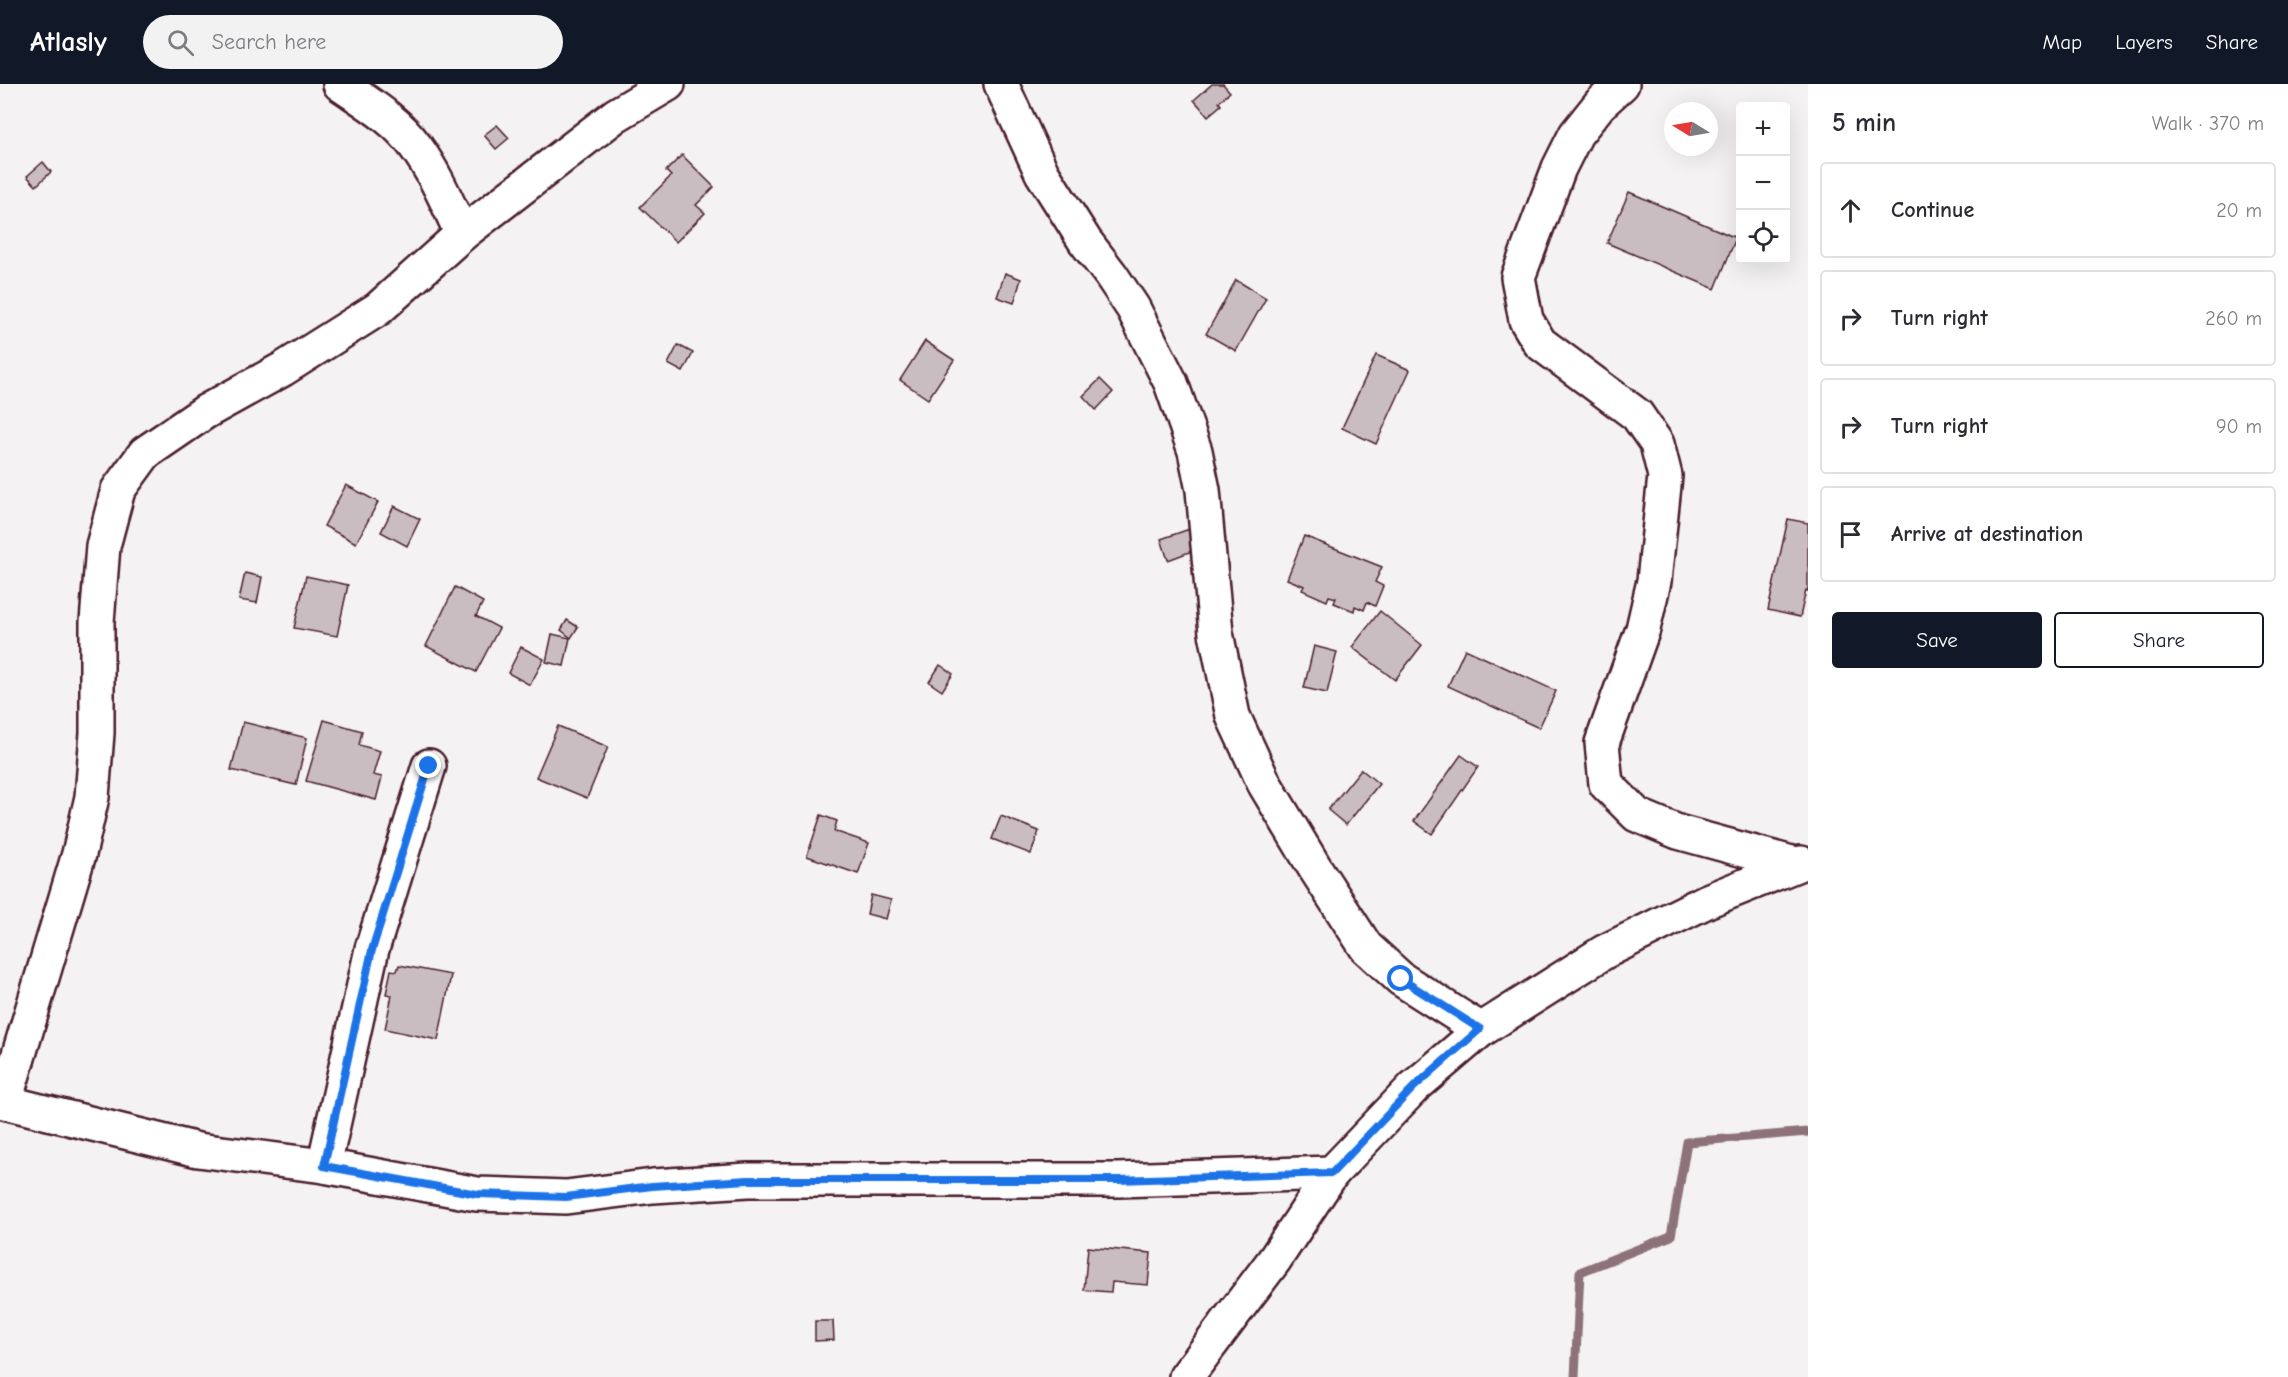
<!DOCTYPE html>
<meta charset="utf-8">
<style>
body{margin:0;font-family:"Comic Neue",sans-serif;background:#f2f2f3;color:#2b2b33}
.controls{position:absolute;right:18px;top:18px;display:grid;overflow:hidden;border-radius:6px;box-shadow:0 6px 24px #0002}
.controls button{width:54px;height:54px;display:grid;place-items:center;padding:0;border:0;border-bottom:2px solid #e1e1e2;background:#fff;color:#2b2b33;font:30px sans-serif}
.compass{position:absolute;left:1664px;top:18px;width:54px;height:54px;border-radius:50%;background:#fff;box-shadow:0 6px 24px #0002;rotate:281deg}
.stop{position:absolute;width:18px;height:18px;margin:-14px;border:4px solid #1a73e8;border-radius:50%;background:#fff}
.stop.end{background:#1a73e8;border-color:#fff;box-shadow:0 2px 6px #0008}
.list{margin:0;padding:0;list-style:none}
h2{display:flex;justify-content:space-between;align-items:center;height:78px;margin:0;padding:0 24px;font-size:26px}
h2 small{font-size:20px;font-weight:400;color:#7c7c81}
.list li{display:grid;grid-template-columns:39px 1fr auto;gap:18px;align-items:center;box-sizing:border-box;height:96px;margin:0 12px 12px;padding:0 12px;border:2px solid #e1e1e2;border-radius:6px}
.list b{display:block;font-size:22px;white-space:nowrap}
.list em{font-size:20px;font-style:normal;color:#7c7c81}
.actions{display:flex;gap:12px;padding:18px 24px}
.actions a{flex:1;padding:14px 0;border:2px solid #111827;border-radius:6px;text-align:center;font-size:21px;color:#111827}
.actions .main{background:#111827;color:#fff}
.icon{flex:none;width:33px;height:33px;fill:none;stroke:currentColor;stroke-width:2;stroke-linecap:round;stroke-linejoin:round}
.map{position:relative;flex:none;width:1808px;height:1293px;overflow:hidden}
header{display:flex;align-items:center;gap:36px;box-sizing:border-box;height:84px;padding:0 30px;background:#111827;color:#fff}
header strong{font-size:28px}
nav{display:flex;gap:33px;margin-inline-start:auto;font-size:21px}
.search{width:420px;height:54px;background:#f2f2f3;display:flex;align-items:center;gap:15px;box-sizing:border-box;padding:0 21px;border-radius:33px;color:#7c7c81;font-size:22px}
main{display:flex}
aside{flex:1;background:#fff}
.map>svg:first-child{display:block}
.lines{fill:none;stroke-linecap:round;stroke-linejoin:round}
.stream{stroke:#8d727a;stroke-width:9}
.building{fill:#cabdc1;stroke:#4a1f2b;stroke-width:1.5}
.minor-casing{stroke:#4a1f2b;stroke-width:38}
.minor{stroke:#fff;stroke-width:33}
.route{stroke:#1a73e8;stroke-width:8}
</style>
<header>
<strong>Atlasly</strong>
<div class="search"><svg class="icon" aria-label="search" viewBox="0 0 24 24"><circle cx="10" cy="10" r="6"/><path d="M15 15l6 6"/></svg>Search here</div>
<nav><a>Map</a><a>Layers</a><a>Share</a></nav>
</header>
<main>
<div class="map">
<svg width="1808" height="1293" viewBox="0 0 1808 1293">
<rect width="100%" height="100%" fill="#f4f2f2"/>
<filter id="ink" filterUnits="userSpaceOnUse"><feTurbulence type="fractalNoise" baseFrequency=".0167" numOctaves="2"/><feDisplacementMap in="SourceGraphic" scale="12" xChannelSelector="R" yChannelSelector="G"/><feConvolveMatrix kernelMatrix="1 2 1 2 8 2 1 2 1" color-interpolation-filters="sRGB"/></filter>
<g filter="url(#ink)">
<g class="lines">
<polyline class="stream" points="1575,1293 1580,1188 1671,1152 1687,1058 1808,1048"/>
</g>
<g class="building">
<polygon points="1212,0 1223,0 1230,8 1219,18 1221,21 1208,32 1194,16"/>
<polygon points="497,41 509,54 496,65 484,51"/>
<polygon points="682,71 714,103 696,121 705,129 676,158 640,123 671,92 666,87"/>
<polygon points="43,78 51,88 36,102 27,92"/>
<polygon points="1629,108 1736,154 1715,205 1607,159"/>
<polygon points="1005,189 1021,195 1014,219 997,213"/>
<polygon points="1236,196 1266,214 1236,267 1206,250"/>
<polygon points="925,257 954,276 928,315 900,296"/>
<polygon points="678,261 693,269 683,288 668,280"/>
<polygon points="1376,271 1410,286 1376,360 1342,344"/>
<polygon points="1100,295 1113,308 1096,326 1083,312"/>
<polygon points="346,401 378,418 356,459 324,442"/>
<polygon points="394,422 420,435 407,462 381,448"/>
<polygon points="1788,435 1808,439 1808,507 1806,506 1800,533 1768,526"/>
<polygon points="1201,441 1208,461 1168,476 1161,455"/>
<polygon points="1304,452 1382,483 1375,498 1383,502 1375,522 1367,518 1364,526 1355,522 1354,527 1334,519 1336,514 1329,512 1327,517 1302,506 1304,502 1287,495"/>
<polygon points="245,489 262,493 257,519 239,516"/>
<polygon points="306,492 348,501 337,552 294,544"/>
<polygon points="455,503 483,518 476,532 499,544 476,588 426,562"/>
<polygon points="1380,527 1422,561 1395,596 1352,563"/>
<polygon points="567,536 578,543 571,554 561,546"/>
<polygon points="552,550 570,554 564,582 546,578"/>
<polygon points="1314,562 1337,568 1327,609 1304,604"/>
<polygon points="521,563 544,575 530,601 508,589"/>
<polygon points="1465,565 1556,607 1539,644 1448,602"/>
<polygon points="940,581 953,590 942,607 929,598"/>
<polygon points="324,636 362,647 359,661 380,667 373,691 382,693 376,716 306,697"/>
<polygon points="243,638 307,654 296,701 231,686"/>
<polygon points="558,642 608,663 587,714 536,693"/>
<polygon points="1461,671 1478,683 1432,750 1414,737"/>
<polygon points="1361,685 1379,700 1346,741 1328,726"/>
<polygon points="821,731 837,737 834,747 869,759 858,790 807,772"/>
<polygon points="1001,732 1039,747 1031,770 992,755"/>
<polygon points="871,811 891,816 886,835 867,830"/>
<polygon points="399,881 451,891 438,956 385,945 392,911 386,910 391,886 397,887"/>
<polygon points="1088,1163 1151,1169 1148,1201 1112,1198 1111,1208 1084,1206"/>
<polygon points="815,1237 833,1237 834,1256 815,1257"/>
</g>
<g class="lines">
<g class="minor-casing">
<g id="minor">
<path d="M 340,0 C 366,18 397,36 416,63 C 435,89 448,120 462,150"/>
<polyline points="1001,0 1042,89 1085,157 1111,191 1133,224 1171,299 1195,367 1203,406 1216,549 1233,632 1264,699 1315,784 1366,863 1401,895 1481,946"/>
<polyline points="1622,0 1600,20 1576,50 1559,84 1518,193 1526,236 1540,259 1637,331 1657,360 1665,392 1654,497 1643,545 1602,659 1606,700 1637,731 1678,748 1795,780"/>
<polyline points="0,1017 198,1066 324,1082 477,1110 566,1113 653,1102 748,1096 1118,1096 1332,1089"/>
<polyline points="5,1017 79,770 92,713 97,649 97,538 103,462 118,406 145,369 205,328 283,285 378,225 462,150 616,31 668,0"/>
<polyline points="324,1082 372,865 429,682"/>
<polyline points="1186,1293 1275,1175 1332,1089 1414,1003 1481,946 1604,868 1707,817 1801,779"/>
</g>
</g>
<use href="#minor" class="minor"/>
</g>
</g>
<g class="lines" filter="url(#ink)">
<polyline class="route" points="429,682 372,866 324,1082 477,1110 566,1113 652,1102 748,1096 1118,1096 1332,1089 1414,1003 1480,945 1401,895"/>
</g>
</svg>
<div class="controls">
<button>+</button>
<button>−</button>
<button><svg class="icon" aria-label="locate" viewBox="0 0 24 24"><circle cx="12" cy="12" r="6"/><path d="M12 2v4M12 18v4M2 12h4M18 12h4"/></svg></button>
</div>
<svg class="compass" viewBox="-18 -18 36 36"><path d="M0-13l5 13h-10z" fill="#e53935"/><path d="M0 13l5-13h-10z" fill="#7c7c81"/></svg>
<div class="stop" style="left:1401px;top:895px"></div>
<div class="stop end" style="left:429px;top:682px"></div>
</div>
<aside>
<h2>5 min<small>Walk · 370 m</small></h2>
<ul class="list">
<li><svg class="icon" aria-label="ahead" viewBox="0 0 24 24"><path d="M12 20V5M6 11l6-6 6 6"/></svg><div><b>Continue</b></div><em>20 m</em></li>
<li><svg class="icon" aria-label="right" viewBox="0 0 24 24"><path d="M7 20v-9h11M14 6l5 5-5 5"/></svg><div><b>Turn right</b></div><em>260 m</em></li>
<li><svg class="icon" aria-label="right" viewBox="0 0 24 24"><path d="M7 20v-9h11M14 6l5 5-5 5"/></svg><div><b>Turn right</b></div><em>90 m</em></li>
<li><svg class="icon" aria-label="arrive" viewBox="0 0 24 24"><path d="M6 21V4h12l-3 4 3 4H6"/></svg><div><b>Arrive at destination</b></div></li>
</ul>
<div class="actions"><a class="main">Save</a><a>Share</a></div>
</aside>
</main>
